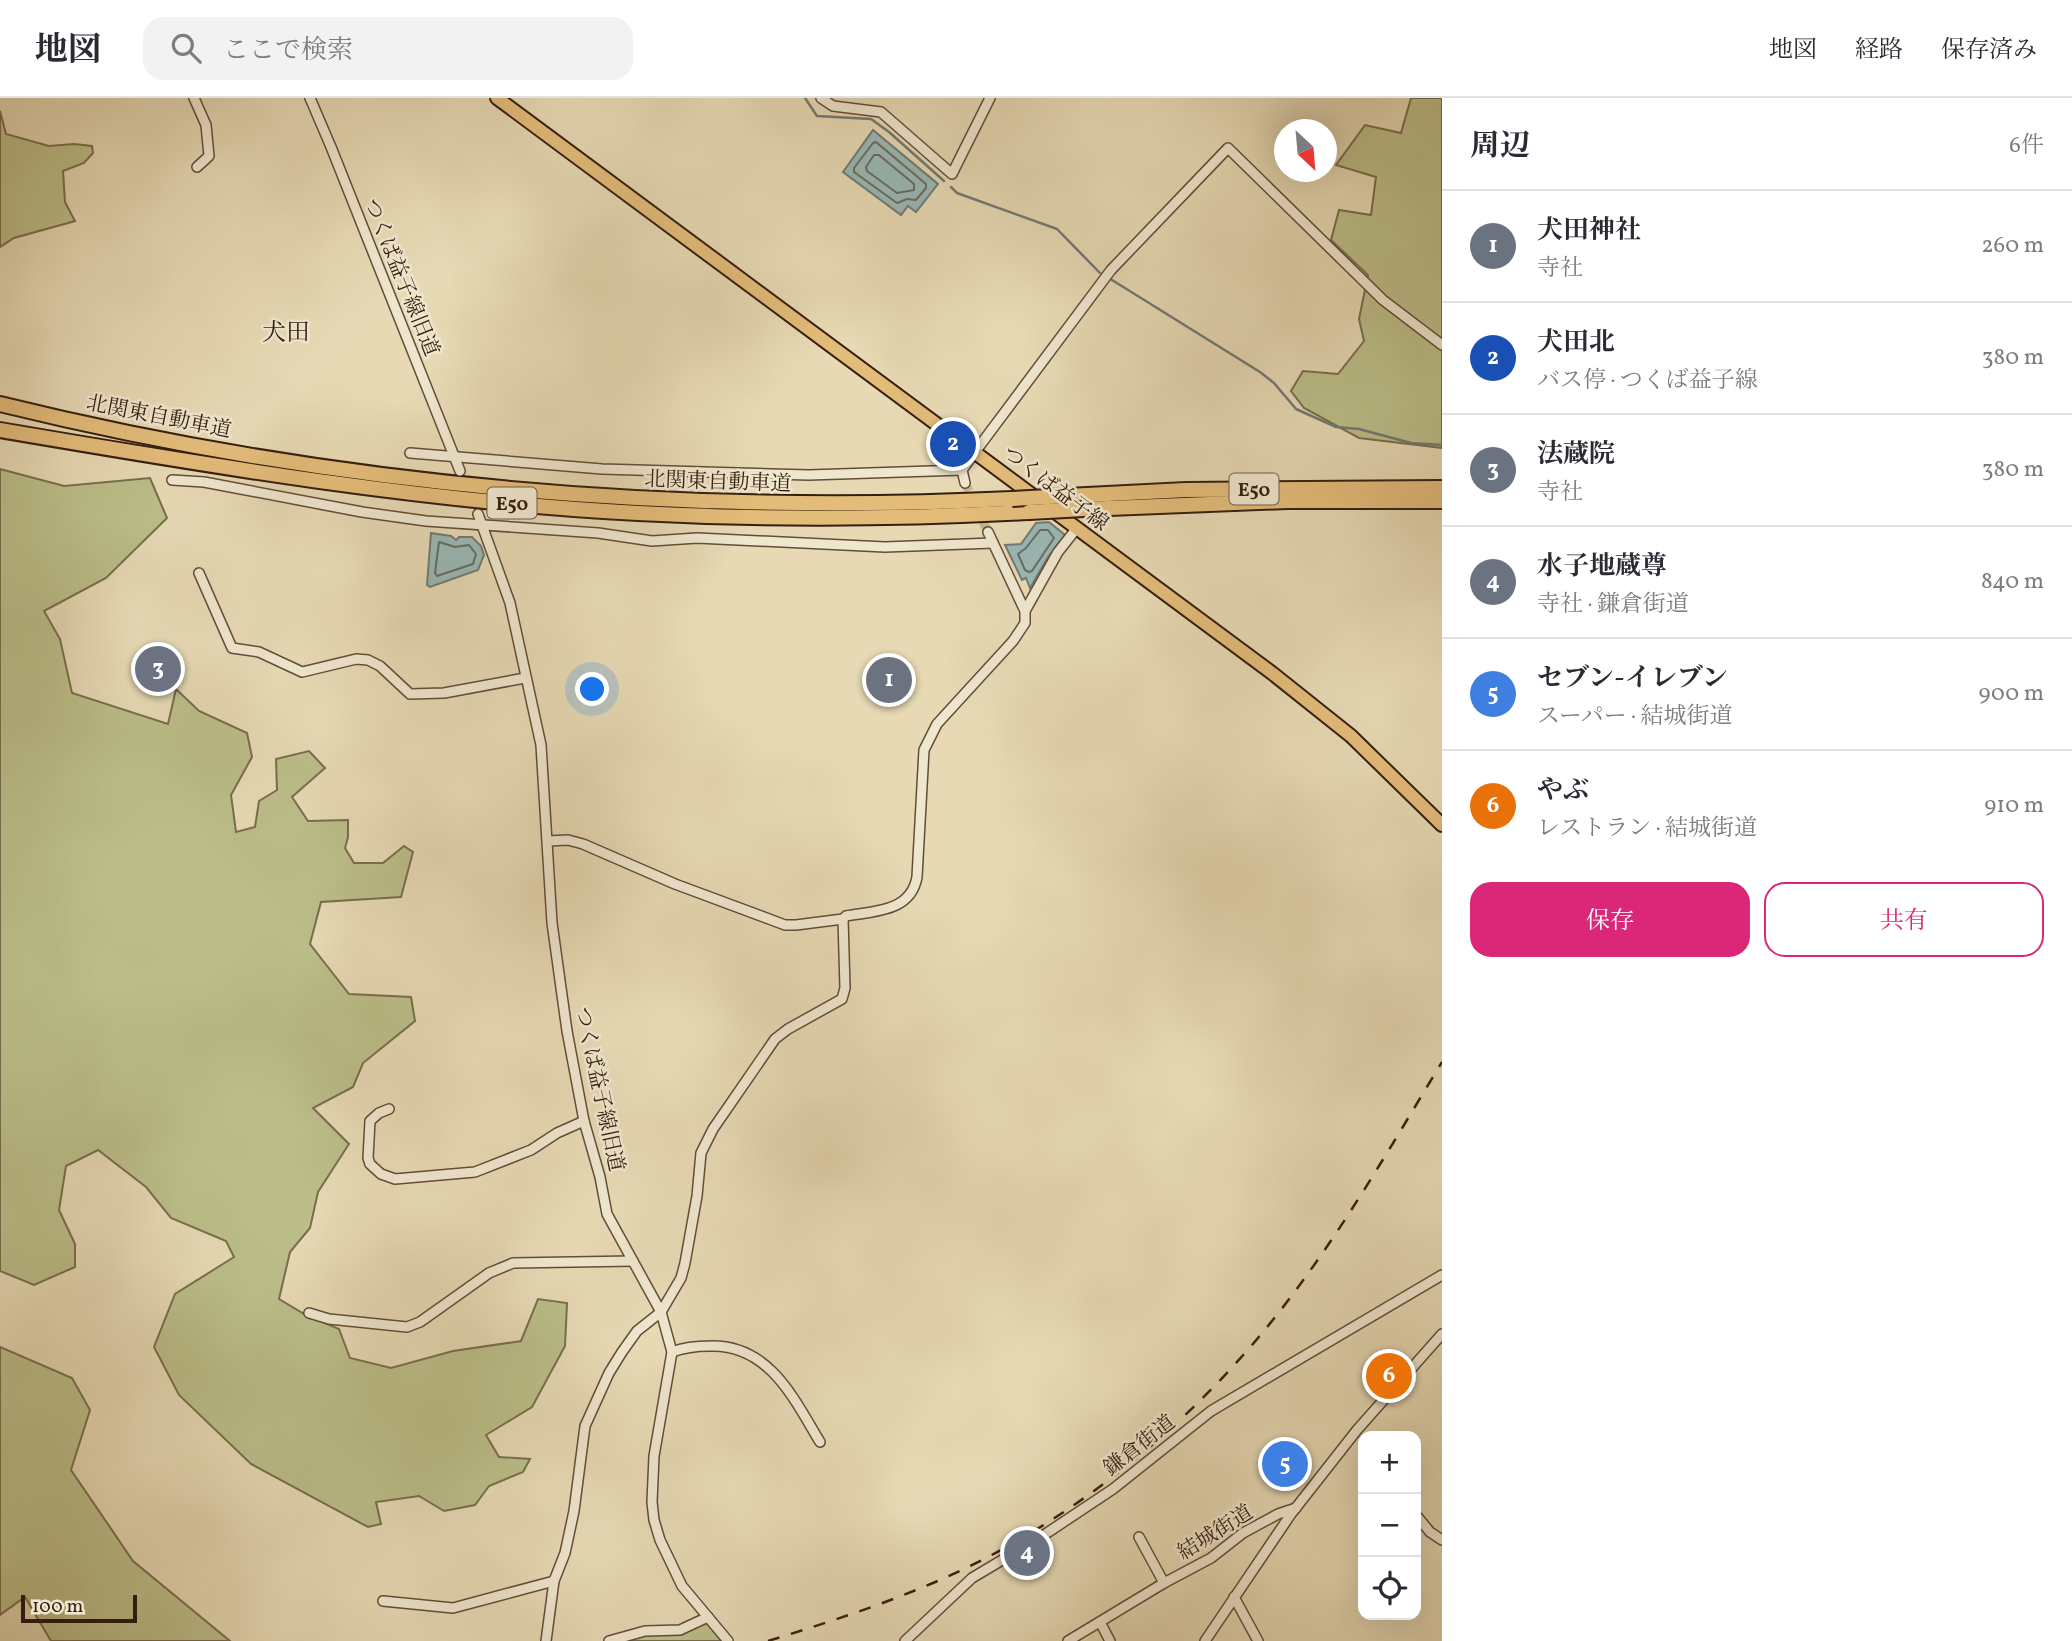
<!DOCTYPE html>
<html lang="ja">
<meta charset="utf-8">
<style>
body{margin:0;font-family:Vollkorn,"Noto Serif JP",serif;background:#f2f2f3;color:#2b2b33}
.controls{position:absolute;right:21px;bottom:21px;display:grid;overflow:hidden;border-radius:14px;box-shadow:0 7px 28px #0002}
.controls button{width:63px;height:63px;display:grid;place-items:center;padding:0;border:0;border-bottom:2px solid #e1e1e2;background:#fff;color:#2b2b33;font:35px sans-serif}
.compass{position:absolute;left:1274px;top:21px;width:63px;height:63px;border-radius:50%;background:#fff;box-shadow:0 7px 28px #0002;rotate:154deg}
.scale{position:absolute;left:21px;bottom:18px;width:116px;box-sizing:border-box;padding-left:7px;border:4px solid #361e0f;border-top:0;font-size:19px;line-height:24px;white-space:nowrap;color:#361e0f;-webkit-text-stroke:5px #efe6ce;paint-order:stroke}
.you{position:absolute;left:593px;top:592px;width:24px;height:24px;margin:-18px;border:5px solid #fff;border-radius:50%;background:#1a73e8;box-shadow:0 0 0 10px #1a73e833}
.badge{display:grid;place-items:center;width:46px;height:46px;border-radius:50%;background:#db2777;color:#fff;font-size:23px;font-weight:700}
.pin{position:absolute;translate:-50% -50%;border:4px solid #fff;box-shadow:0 2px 7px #0006}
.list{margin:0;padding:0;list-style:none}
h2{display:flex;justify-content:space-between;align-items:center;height:91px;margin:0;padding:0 28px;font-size:30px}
h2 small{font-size:23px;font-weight:400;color:#7c7c81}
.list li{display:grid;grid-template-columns:46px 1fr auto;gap:21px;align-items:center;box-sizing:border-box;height:112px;padding:0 28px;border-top:2px solid #e1e1e2}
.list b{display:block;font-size:26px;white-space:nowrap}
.list p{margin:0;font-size:23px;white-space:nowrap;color:#7c7c81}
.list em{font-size:23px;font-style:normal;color:#7c7c81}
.actions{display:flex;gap:14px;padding:21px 28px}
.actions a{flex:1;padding:16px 0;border:2px solid #db2777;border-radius:21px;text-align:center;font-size:24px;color:#db2777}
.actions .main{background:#db2777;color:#fff}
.icon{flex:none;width:38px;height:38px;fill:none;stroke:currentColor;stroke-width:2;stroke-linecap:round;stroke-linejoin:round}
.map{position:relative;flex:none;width:1442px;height:1543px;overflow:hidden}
header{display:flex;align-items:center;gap:42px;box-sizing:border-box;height:98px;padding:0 35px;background:#fff;border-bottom:2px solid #e1e1e2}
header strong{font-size:33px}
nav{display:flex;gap:38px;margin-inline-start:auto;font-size:24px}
.search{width:490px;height:63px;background:#f2f2f3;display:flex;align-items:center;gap:18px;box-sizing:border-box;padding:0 24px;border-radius:21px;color:#7c7c81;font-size:26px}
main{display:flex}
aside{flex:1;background:#fff}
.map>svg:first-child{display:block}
.green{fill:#bbbe89;stroke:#786e4c;stroke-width:2}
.water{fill:#99b8b6;stroke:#717a73;stroke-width:2}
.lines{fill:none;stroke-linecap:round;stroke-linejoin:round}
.shore{stroke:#686b62;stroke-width:2}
.stream{stroke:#717a73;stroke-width:2.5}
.minor-tunnel{stroke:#c3b493;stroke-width:9;stroke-dasharray:9 4.5;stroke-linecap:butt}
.minor-casing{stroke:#624d38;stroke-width:12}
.major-casing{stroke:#361e0f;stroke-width:16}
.highway-casing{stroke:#361e0f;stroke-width:18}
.minor{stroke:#efe6ce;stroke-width:9}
.major{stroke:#e3bc7a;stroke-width:12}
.highway{stroke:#e3bc7a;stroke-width:14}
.rail{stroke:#361e0f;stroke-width:2.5;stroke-dasharray:12 12;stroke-linecap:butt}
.highway-bridge-casing{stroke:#361e0f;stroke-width:18;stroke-linecap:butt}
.highway-bridge{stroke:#e3bc7a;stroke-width:14}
.labels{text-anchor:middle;stroke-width:5;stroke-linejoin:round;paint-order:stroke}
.shield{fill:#efe6ce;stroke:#6e5a48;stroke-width:2}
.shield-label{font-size:19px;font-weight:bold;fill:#361e0f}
.street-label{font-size:21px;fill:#361e0f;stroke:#efe6ce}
.quarter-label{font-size:24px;fill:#361e0f;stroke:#efe6ce}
</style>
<header>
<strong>地図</strong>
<div class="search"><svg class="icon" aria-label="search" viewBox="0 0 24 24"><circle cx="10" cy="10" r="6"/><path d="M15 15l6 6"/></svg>ここで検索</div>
<nav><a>地図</a><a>経路</a><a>保存済み</a></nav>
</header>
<main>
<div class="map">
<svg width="1442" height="1543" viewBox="0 0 1442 1543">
<rect width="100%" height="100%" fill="#e6d9b4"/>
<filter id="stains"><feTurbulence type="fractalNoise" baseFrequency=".00286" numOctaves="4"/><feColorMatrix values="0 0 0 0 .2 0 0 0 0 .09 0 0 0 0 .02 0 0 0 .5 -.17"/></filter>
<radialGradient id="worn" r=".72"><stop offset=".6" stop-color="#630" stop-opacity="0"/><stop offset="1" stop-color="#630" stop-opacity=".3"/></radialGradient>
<g class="green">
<polygon points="1411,0 1442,0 1442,350 1359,340 1304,310 1291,293 1303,273 1338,276 1364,243 1359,221 1368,177 1331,142 1339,112 1371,117 1376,79 1336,67 1365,27 1401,35"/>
<polygon points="0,13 6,36 49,48 74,46 92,48 93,55 84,65 63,73 65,104 75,123 14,140 0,149"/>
<polygon points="0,371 64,388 150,380 167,420 106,480 44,513 60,541 72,595 168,626 176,591 199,613 247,635 252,659 231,697 236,734 255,729 259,703 277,692 276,661 309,653 325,670 292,699 308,723 348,722 348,739 345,750 354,765 383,765 404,748 413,754 401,799 321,804 310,846 349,896 411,899 415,923 363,965 353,989 313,1010 349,1046 318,1094 310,1130 290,1154 279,1201 306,1217 339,1231 350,1260 391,1270 453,1253 521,1243 538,1201 567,1205 565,1248 532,1309 486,1337 499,1359 530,1361 523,1374 489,1388 475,1407 444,1413 419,1398 376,1404 381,1426 368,1429 251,1366 179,1297 154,1249 175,1196 234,1159 226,1143 171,1120 146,1089 98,1052 66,1068 59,1112 75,1146 75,1169 34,1187 0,1173"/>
<polygon points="0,1249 72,1280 90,1312 71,1372 133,1463 230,1543 51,1543 25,1499 0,1517"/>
<polygon points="706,1524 724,1543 621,1543"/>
</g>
<g class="water">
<polygon points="873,32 938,86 916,114 908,108 901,117 843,74"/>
<polygon points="1049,424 1065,437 1048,459 1030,490 1026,480 1022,482 1005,447 1021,446 1036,425"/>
<polygon points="431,435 451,438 456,442 459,439 472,439 481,448 484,457 478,472 430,489 427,487"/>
</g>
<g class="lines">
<g class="shore">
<polygon points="876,44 926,86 926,90 916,102 907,101 897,105 854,74 854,70 873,45"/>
<polygon points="874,57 879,57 914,86 914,92 897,95 867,73 866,69"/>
<polygon points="1040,432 1048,432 1054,440 1032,473 1029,474 1025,472 1018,456 1026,450"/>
<polygon points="439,444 455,449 469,447 476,456 473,466 437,478 435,475"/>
</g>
<g class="stream">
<polyline points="805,0 817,18 871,21 889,34 944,83"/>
<polyline points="951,89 957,95 1057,131 1100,175"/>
<polyline points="1112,182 1260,274 1274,285 1296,311 1336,329 1359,331 1411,345 1442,347"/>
</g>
<polyline class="minor-tunnel" points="965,385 988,434"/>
<g class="minor-casing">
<g id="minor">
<polyline points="194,0 206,27 209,58 197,69"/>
<polyline points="310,0 331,49 460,373"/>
<polyline points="821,0 833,8 881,14 952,76 990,0"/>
<polyline points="410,355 602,371 809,377 962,372"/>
<polyline points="172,382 204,384 362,414 426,423 598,435 652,443 697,440 885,449 993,445"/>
<polyline points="965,385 962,372 975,354 1111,172 1228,50 1383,202 1442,247"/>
<polyline points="478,416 510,505 541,647 552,825 567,933 584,1023 600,1079 607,1116 661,1214 672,1254 654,1358 652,1404 654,1422 660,1442 682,1488 728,1543"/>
<polyline points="199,475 232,550 259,554 302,574 356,561 368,562 380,568 410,596 444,595 525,580"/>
<polyline points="1025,513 1058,454 1077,430"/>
<path d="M 548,743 L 568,742 L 583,746 L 675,786 L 785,827 L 796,827 L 843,821 L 846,818 C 874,813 911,814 917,779 L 924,652 L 937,626 L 1013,543 L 1025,525 L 1025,513 L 988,434"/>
<polyline points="389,1011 379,1015 370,1023 368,1060 370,1066 381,1076 395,1081 475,1074 531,1052 557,1035 584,1023"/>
<polyline points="309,1215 329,1221 407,1229 420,1224 489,1175 513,1165 633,1163"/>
<path d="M 672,1254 C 685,1249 697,1248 710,1248 C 769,1246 794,1301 820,1344"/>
<polyline points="1416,1417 1430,1434 1442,1442"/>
<polyline points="1139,1439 1164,1485"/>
<polyline points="1234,1499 1258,1543"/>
<polyline points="383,1503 453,1510 554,1483"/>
<polyline points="1100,1524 1110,1543"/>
<polyline points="546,1543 554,1483 565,1455 574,1413 585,1328 609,1275 622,1254 637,1233 661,1214 681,1180 685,1165 697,1098 701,1055 713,1031 775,941 788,931 842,901 845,890 843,821"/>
<polyline points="609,1543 645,1533 680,1532 708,1519"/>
<polyline points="905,1543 972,1480 1047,1435 1113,1391 1211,1313 1442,1177"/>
<polyline points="1068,1543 1164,1485 1211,1460 1243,1435 1278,1416 1296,1410"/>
<polyline points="1205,1543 1291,1416 1357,1332 1442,1236"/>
</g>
</g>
<g class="major-casing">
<polyline id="major" points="497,0 1272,575 1351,638 1442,727"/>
</g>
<g class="highway-casing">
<g id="highway">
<path d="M 0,306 C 333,388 670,417 1012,401"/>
<path d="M 0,332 C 211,368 424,404 638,415 C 768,422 899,421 1029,414"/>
<polyline points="1067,398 1186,392 1442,390"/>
<polyline points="1084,411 1287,403 1442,403"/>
</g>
</g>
<use href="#minor" class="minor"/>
<use href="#major" class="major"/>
<use href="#highway" class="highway"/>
<path class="rail" d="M 768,1543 C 823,1526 879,1508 933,1485 C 1074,1425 1201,1319 1293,1196 C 1348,1123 1394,1043 1442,964"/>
<g class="highway-bridge-casing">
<g id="highway-bridge">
<polyline points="1012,401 1067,398"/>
<polyline points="1029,414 1084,411"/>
</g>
</g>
<use href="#highway-bridge" class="highway-bridge"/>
</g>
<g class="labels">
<g class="shield">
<rect x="1229.5" y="375.5" width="49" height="31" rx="5"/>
<rect x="487.5" y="389.5" width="49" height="31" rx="5"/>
</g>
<g class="shield-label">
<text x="1254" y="398">E50</text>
<text x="512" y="412">E50</text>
</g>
<g class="street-label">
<text transform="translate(402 179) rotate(68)" y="7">つくば益子線旧道</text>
<text transform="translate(159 318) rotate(11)" y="7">北関東自動車道</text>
<text transform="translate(718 383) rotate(2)" y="7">北関東自動車道</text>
<text transform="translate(1056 390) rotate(37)" y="7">つくば益子線</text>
<text transform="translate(600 991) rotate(78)" y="7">つくば益子線旧道</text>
<text transform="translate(1139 1347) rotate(-38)" y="7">鎌倉街道</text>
<text transform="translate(1215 1434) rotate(-32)" y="7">結城街道</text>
</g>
<g class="quarter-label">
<text x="286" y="242">犬田</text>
</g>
</g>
<rect width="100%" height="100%" filter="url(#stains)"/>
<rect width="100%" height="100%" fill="url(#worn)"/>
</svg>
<div class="controls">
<button>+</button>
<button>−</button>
<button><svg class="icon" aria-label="locate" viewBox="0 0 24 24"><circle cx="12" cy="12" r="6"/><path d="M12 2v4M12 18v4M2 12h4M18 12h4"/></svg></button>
</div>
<svg class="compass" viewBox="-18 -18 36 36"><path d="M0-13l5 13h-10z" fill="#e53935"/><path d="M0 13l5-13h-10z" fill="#7c7c81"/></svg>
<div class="scale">100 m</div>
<div class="you"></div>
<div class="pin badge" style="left:889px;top:582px;background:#6b7280">1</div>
<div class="pin badge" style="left:953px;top:346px;background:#1a4fb4">2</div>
<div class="pin badge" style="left:158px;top:571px;background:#6b7280">3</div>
<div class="pin badge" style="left:1027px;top:1455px;background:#6b7280">4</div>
<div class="pin badge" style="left:1285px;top:1366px;background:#3f7fe0">5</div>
<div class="pin badge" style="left:1389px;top:1278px;background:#e8710a">6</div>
</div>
<aside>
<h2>周辺<small>6件</small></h2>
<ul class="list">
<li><span class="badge" style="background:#6b7280">1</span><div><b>犬田神社</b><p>寺社</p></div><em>260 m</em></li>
<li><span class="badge" style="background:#1a4fb4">2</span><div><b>犬田北</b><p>バス停 · つくば益子線</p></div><em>380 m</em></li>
<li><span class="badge" style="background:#6b7280">3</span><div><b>法蔵院</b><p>寺社</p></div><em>380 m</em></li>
<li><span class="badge" style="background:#6b7280">4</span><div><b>水子地蔵尊</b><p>寺社 · 鎌倉街道</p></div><em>840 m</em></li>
<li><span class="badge" style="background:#3f7fe0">5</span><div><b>セブン-イレブン</b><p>スーパー · 結城街道</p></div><em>900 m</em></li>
<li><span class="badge" style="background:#e8710a">6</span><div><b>やぶ</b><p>レストラン · 結城街道</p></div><em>910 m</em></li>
</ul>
<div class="actions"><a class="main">保存</a><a>共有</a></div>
</aside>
</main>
